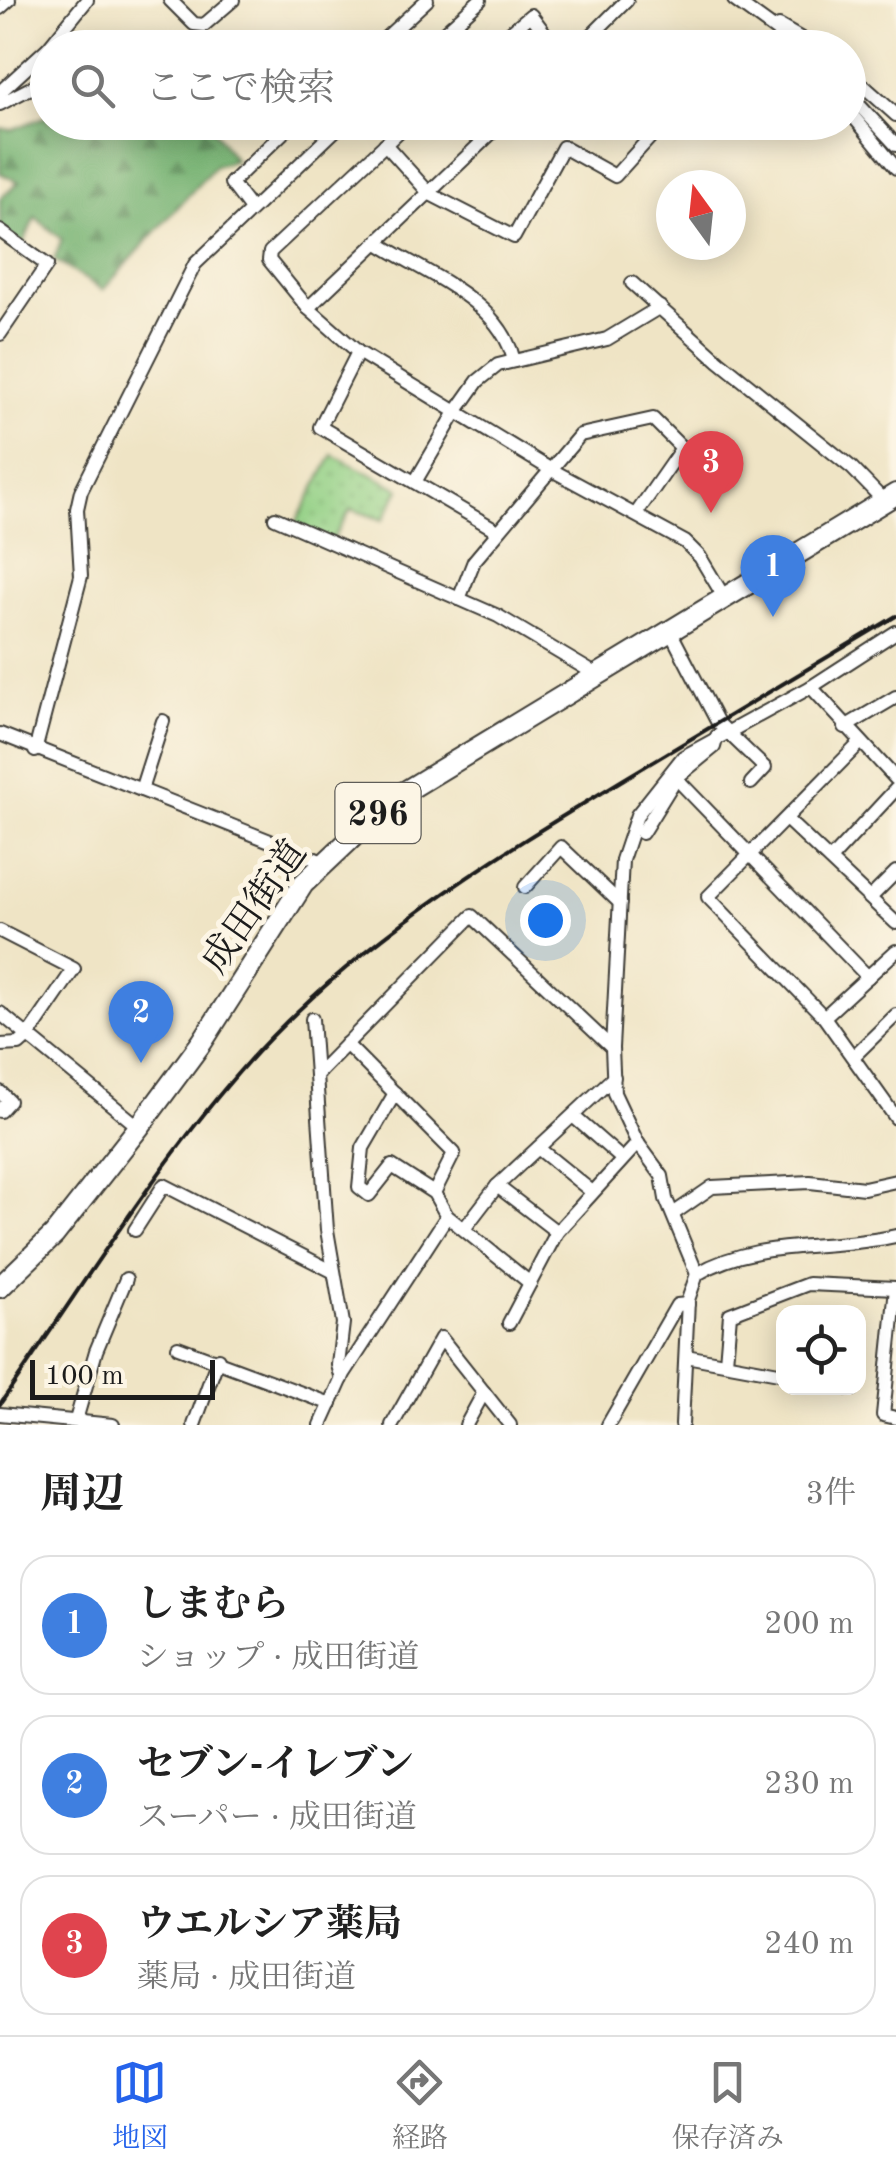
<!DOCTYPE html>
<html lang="ja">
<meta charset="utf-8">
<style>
body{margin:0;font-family:"Old Standard TT","Noto Serif JP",serif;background:#f2f2f2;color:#222}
.controls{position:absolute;right:30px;bottom:30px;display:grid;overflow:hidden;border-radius:20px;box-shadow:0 5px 25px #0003}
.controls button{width:90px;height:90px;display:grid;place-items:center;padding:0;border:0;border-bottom:2px solid #e0e0e0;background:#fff;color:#222;font:50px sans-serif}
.compass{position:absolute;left:656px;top:170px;width:90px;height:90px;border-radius:50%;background:#fff;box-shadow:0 5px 25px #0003;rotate:345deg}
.scale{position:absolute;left:30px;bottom:25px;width:185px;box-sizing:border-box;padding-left:10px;border:5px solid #1c1c1c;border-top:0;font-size:28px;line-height:35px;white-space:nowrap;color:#1c1c1c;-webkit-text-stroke:8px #fcf5e5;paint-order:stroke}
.you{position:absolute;left:545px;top:920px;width:35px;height:35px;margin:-25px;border:8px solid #fff;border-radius:50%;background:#1a73e8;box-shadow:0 0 0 15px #1a73e833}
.badge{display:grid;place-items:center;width:65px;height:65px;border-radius:50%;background:#2563eb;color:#fff;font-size:32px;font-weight:700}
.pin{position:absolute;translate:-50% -82px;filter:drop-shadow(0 2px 5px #0008)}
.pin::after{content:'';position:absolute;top:52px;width:35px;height:30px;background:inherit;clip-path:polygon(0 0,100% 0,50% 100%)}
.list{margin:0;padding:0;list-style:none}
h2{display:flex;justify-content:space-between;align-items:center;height:130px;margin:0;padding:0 40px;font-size:42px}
h2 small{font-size:32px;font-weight:400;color:#767676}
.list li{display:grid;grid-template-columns:65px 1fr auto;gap:30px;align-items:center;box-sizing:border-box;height:140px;margin:0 20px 20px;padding:0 20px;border:2px solid #e0e0e0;border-radius:30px}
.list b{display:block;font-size:38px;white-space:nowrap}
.list p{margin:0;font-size:32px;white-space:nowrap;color:#767676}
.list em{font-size:32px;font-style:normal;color:#767676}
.icon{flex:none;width:55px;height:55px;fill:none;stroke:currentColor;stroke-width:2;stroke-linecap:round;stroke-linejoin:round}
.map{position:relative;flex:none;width:896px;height:1425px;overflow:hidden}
.search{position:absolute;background:#fff;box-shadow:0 5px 25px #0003;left:30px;right:30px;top:30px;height:110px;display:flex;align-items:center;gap:25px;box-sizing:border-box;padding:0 35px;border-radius:55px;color:#767676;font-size:38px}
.sheet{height:610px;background:#fff}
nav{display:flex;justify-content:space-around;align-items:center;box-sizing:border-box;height:140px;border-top:2px solid #e0e0e0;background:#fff;font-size:28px;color:#767676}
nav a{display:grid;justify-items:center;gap:5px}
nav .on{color:#2563eb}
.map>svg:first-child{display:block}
.forest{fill:url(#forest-firs);stroke:#496747;stroke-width:2.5}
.park{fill:url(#park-dots);stroke:#587650;stroke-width:2.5}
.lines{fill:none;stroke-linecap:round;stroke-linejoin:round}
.minor-casing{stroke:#3c3a35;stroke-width:16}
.highway-casing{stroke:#3c3a35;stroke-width:24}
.minor{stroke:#fff;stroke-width:12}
.highway{stroke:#fff;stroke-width:20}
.rail{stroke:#1c1c1c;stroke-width:4}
.labels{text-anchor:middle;stroke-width:10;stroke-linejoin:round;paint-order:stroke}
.shield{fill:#fcf5e5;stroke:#5f5d58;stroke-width:2.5}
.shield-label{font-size:35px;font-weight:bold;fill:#1c1c1c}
.street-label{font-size:38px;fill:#1c1c1c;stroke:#fcf5e5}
</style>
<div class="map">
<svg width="896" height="1425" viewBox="0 0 896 1425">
<defs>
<pattern id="forest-firs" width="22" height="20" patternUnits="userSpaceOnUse" patternTransform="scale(2.5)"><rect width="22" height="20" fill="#76b272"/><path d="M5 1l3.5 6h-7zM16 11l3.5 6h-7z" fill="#60905d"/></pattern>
<pattern id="park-dots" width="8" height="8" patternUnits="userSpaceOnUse" patternTransform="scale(2.5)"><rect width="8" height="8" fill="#93d085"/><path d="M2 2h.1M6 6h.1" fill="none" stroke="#7eb272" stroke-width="1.8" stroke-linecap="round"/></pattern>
</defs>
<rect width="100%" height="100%" fill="#fcf5e5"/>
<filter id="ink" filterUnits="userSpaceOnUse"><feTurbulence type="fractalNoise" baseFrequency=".01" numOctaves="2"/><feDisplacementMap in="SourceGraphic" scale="20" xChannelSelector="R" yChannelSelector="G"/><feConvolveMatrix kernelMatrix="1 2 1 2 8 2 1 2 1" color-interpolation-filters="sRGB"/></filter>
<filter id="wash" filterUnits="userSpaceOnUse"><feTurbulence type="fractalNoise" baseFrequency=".0048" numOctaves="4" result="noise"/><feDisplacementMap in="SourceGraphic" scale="40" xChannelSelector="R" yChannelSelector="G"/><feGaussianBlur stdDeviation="2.25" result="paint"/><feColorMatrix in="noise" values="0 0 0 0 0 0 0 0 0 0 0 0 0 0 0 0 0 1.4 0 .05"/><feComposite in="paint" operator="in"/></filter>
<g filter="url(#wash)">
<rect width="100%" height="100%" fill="#efe4c5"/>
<polygon class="forest" points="47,116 48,122 208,123 235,160 215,166 103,290 54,260 62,239 35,217 22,247 0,231 0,198 19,182 0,173 0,128 11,130"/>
<polygon class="park" points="333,455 400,489 383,520 351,509 331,542 294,526"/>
</g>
<g filter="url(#ink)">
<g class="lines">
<g class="minor-casing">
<g id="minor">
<polyline points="170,0 194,24 204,25 233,0"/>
<polyline points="734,0 800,48"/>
<polyline points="0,8 9,0"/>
<polyline points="779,26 817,48"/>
<polyline points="48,48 87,0"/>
<polyline points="375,48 427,0"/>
<polyline points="427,48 480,0"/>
<polyline points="491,48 531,15 556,48"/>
<polyline points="579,48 627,0"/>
<polyline points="848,72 896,115"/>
<polyline points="0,92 48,48"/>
<polyline points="848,93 896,145"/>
<polyline points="0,104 48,79"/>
<polyline points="848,110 896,168"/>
<polyline points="409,122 270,252 269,260 308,308 358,352 550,469 685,542 700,557 724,597"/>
<polyline points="385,144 430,194 514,237 563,147 615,176 654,133 645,122"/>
<polyline points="250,208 231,183 294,122"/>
<polyline points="0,231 47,265 0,334"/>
<path d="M 378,243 C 426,274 501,301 514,361"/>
<polyline points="632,283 719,361 852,468 884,501"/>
<polyline points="308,308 503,122"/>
<polyline points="358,352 320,427 498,531"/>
<polyline points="415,482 456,412 478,381 498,365 607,339 660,307"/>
<polyline points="275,518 498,616 597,675"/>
<polyline points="459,599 474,561 580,435 653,419 682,448 636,514"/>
<polyline points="670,631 718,723 765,768 751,783"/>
<polyline points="811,687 896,779"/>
<polyline points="845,727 896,697"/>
<polyline points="0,734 323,862"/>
<polyline points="860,743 708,897 824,1017 896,1118"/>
<polyline points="35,751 81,576 77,509 81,491 195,264 344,122"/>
<polyline points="676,778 868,977"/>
<polyline points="141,790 163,721"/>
<polyline points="786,819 896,923"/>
<polyline points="642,833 676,778 714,747 717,736"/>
<polyline points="830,860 896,789"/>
<polyline points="525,887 561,847 620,903"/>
<polyline points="870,898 896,872"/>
<polyline points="0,931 74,969 28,1036 19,1044 0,1045"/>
<polyline points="0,1013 139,1127"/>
<polyline points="824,1017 896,951"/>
<polyline points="312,1019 327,1230 343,1323 338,1365 342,1379"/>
<polyline points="346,1044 454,1153 434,1193"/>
<polyline points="854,1056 896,1015"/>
<polyline points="318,1073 472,916 612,1048"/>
<polyline points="0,1092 9,1101 0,1111"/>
<polyline points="395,1093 363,1148 359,1187 369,1195 392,1166 434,1193 447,1216 530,1283"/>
<polyline points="573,1116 622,1159"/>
<polyline points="538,1148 591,1191"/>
<polyline points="497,1186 557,1232"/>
<polyline points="673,1214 712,1187 810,1182 864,1188 896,1181"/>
<polyline points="464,1229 497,1186 614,1077"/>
<polyline points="135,1230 164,1185 332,1271"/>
<polyline points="697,1274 666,1199 662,1176 637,1142 614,1093 612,1048 622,860 637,815 683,757 811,687 896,632"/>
<polyline points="896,1288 883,1415 896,1418"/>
<polyline points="509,1323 557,1232 638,1143"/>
<polyline points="178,1347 331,1404"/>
<polyline points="686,1356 784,1374"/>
<polyline points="726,1362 730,1314 808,1284 896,1288"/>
<polyline points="845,1388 853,1389"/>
<polyline points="0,1414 113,1425"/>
<polyline points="76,1420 96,1351 126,1279"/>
<polyline points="194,1425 218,1359"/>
<polyline points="321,1425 344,1374 447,1216"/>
<polyline points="392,1425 441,1338 510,1425"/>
<polyline points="466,1425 484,1392"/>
<polyline points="608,1425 677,1305 688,1304"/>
<path d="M 682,1425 L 688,1300 L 697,1274 C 757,1238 829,1251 896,1236"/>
</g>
</g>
<g class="highway-casing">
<polyline id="highway" points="0,1287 54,1235 139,1127 202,1042 303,884 393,799 896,494"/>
</g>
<use href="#minor" class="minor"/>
<use href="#highway" class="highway"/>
<path class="rail" d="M 0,1404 C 78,1294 150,1174 239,1072 C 349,946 488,861 629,776 C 718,723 807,669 896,616"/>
</g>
</g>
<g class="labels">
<rect class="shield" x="335.5" y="783" width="85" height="60" rx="8"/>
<g class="shield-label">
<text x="378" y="825">296</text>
</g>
<g class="street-label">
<text transform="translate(253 906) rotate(-55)" y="13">成田街道</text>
</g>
</g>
</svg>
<div class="controls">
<button><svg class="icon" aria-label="locate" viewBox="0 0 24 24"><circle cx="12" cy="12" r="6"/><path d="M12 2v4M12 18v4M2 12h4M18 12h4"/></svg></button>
</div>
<svg class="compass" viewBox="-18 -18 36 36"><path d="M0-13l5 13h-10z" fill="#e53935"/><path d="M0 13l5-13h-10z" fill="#767676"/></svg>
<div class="scale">100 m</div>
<div class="you"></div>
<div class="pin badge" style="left:773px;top:617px;background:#3f7fe0">1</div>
<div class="pin badge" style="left:141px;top:1063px;background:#3f7fe0">2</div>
<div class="pin badge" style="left:711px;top:513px;background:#e0444e">3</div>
<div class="search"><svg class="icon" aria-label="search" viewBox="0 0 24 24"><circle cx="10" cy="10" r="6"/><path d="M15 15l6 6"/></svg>ここで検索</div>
</div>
<section class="sheet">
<h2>周辺<small>3件</small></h2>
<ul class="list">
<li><span class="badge" style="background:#3f7fe0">1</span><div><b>しまむら</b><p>ショップ · 成田街道</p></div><em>200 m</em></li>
<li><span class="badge" style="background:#3f7fe0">2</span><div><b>セブン-イレブン</b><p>スーパー · 成田街道</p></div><em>230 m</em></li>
<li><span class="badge" style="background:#e0444e">3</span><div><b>ウエルシア薬局</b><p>薬局 · 成田街道</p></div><em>240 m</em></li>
</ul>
</section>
<nav>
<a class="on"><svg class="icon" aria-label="map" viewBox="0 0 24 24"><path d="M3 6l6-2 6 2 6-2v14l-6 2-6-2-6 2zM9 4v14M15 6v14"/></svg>地図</a>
<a><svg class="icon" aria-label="directions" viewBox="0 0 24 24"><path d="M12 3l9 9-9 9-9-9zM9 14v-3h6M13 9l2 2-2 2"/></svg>経路</a>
<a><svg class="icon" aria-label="saved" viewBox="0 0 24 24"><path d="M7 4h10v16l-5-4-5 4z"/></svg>保存済み</a>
</nav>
